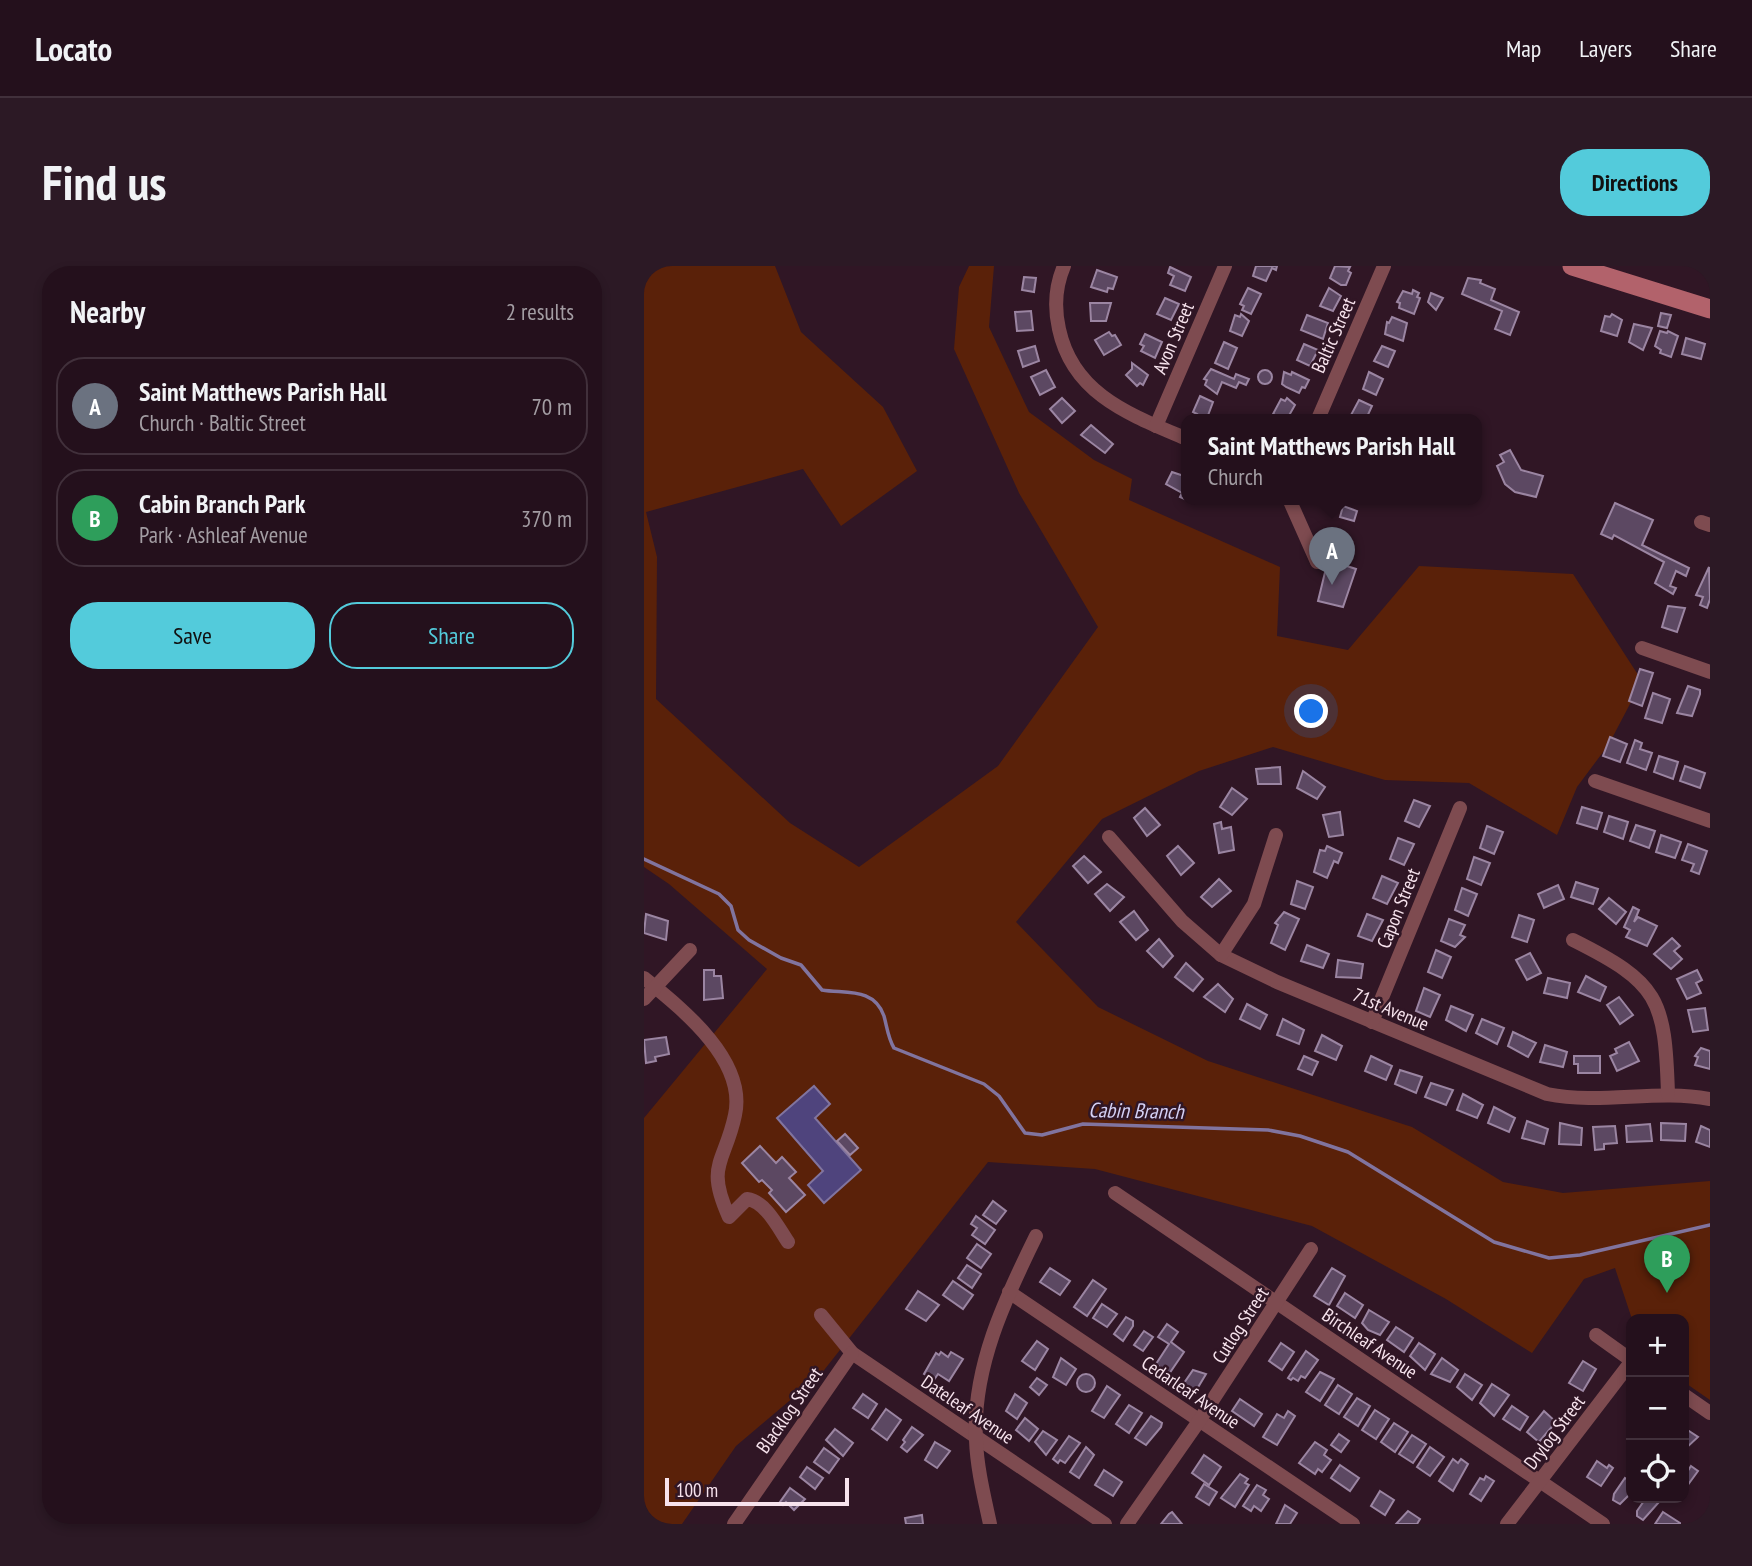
<!DOCTYPE html>
<meta charset="utf-8">
<style>
body{margin:0;font-family:"PT Sans Narrow",sans-serif;background:#2c1925;color:#f1f3f6}
.controls{position:absolute;right:21px;bottom:21px;display:grid;overflow:hidden;border-radius:14px;box-shadow:0 4px 10px #0003}
.controls button{width:63px;height:63px;display:grid;place-items:center;padding:0;border:0;border-bottom:2px solid #41303b;background:#24101c;color:#f1f3f6;font:35px sans-serif}
.scale{position:absolute;left:21px;bottom:18px;width:184px;box-sizing:border-box;padding-left:7px;border:4px solid #f7e3ed;border-top:0;font-size:19px;line-height:24px;white-space:nowrap;color:#f7e3ed;-webkit-text-stroke:5px #301625;paint-order:stroke}
.you{position:absolute;left:668px;top:446px;width:24px;height:24px;margin:-18px;border:5px solid #fff;border-radius:50%;background:#1a73e8;box-shadow:0 0 0 10px #1a73e833}
.badge{display:grid;place-items:center;width:46px;height:46px;border-radius:50%;background:#53cbdb;color:#fff;font-size:23px;font-weight:700}
.pin{position:absolute;translate:-50% -58px;filter:drop-shadow(0 2px 4px #0008)}
.pin::after{content:'';position:absolute;top:37px;width:24px;height:21px;background:inherit;clip-path:polygon(0 0,100% 0,50% 100%)}
.popup{position:absolute;left:537px;top:148px;width:301px;height:91px;box-sizing:border-box;display:grid;place-content:center;border-radius:14px;background:#24101c;filter:drop-shadow(0 2px 5px #0005);font-size:23px;white-space:nowrap;color:#a39da3}
.popup b{font-size:26px;color:#f1f3f6}
.popup::after{content:'';position:absolute;left:50%;top:100%;margin-left:-14px;border:14px solid transparent;border-top-color:#24101c}
.list{margin:0;padding:0;list-style:none}
h2{display:flex;justify-content:space-between;align-items:center;height:91px;margin:0;padding:0 28px;font-size:30px}
h2 small{font-size:23px;font-weight:400;color:#a39da3}
.list li{display:grid;grid-template-columns:46px 1fr auto;gap:21px;align-items:center;box-sizing:border-box;height:98px;margin:0 14px 14px;padding:0 14px;border:2px solid #41303b;border-radius:28px}
.list b{display:block;font-size:26px;white-space:nowrap}
.list p{margin:0;font-size:23px;white-space:nowrap;color:#a39da3}
.list em{font-size:23px;font-style:normal;color:#a39da3}
.actions{display:flex;gap:14px;padding:21px 28px}
.actions a{flex:1;padding:16px 0;border:2px solid #53cbdb;border-radius:28px;text-align:center;font-size:24px;color:#53cbdb}
.actions .main{background:#53cbdb;color:#111}
.icon{flex:none;width:38px;height:38px;fill:none;stroke:currentColor;stroke-width:2;stroke-linecap:round;stroke-linejoin:round}
.map{position:relative;flex:none;width:1066px;height:1258px;overflow:hidden;border-radius:28px}
header{display:flex;align-items:center;gap:42px;box-sizing:border-box;height:98px;padding:0 35px;background:#24101c;border-bottom:2px solid #41303b}
header strong{font-size:33px}
nav{display:flex;gap:38px;margin-inline-start:auto;font-size:24px}
.intro{display:flex;align-items:center;justify-content:space-between;box-sizing:border-box;height:168px;padding:0 42px}
h1{margin:0;font-size:49px}
.button{padding:18px 32px;border-radius:28px;background:#53cbdb;color:#111;font-size:24px;font-weight:700}
main{display:flex;gap:42px;padding:0 42px}
aside{flex:1;background:#24101c;border-radius:28px;box-shadow:0 4px 10px #0003}
.map>svg:first-child{display:block}
.green{fill:#5a2109}
.water{fill:#4f447d;stroke:#81749f;stroke-width:2}
.lines{fill:none;stroke-linecap:round;stroke-linejoin:round}
.stream{stroke:#81749f;stroke-width:3.5}
.building{fill:#5c4862;stroke:#9b85a2;stroke-width:2}
.minor{stroke:#7e4b50;stroke-width:14}
.secondary{stroke:#b2626b;stroke-width:19}
.labels{text-anchor:middle;stroke-width:5;stroke-linejoin:round;paint-order:stroke}
.street-label{font-size:19px;fill:#f7e3ed;stroke:#301625}
.water-label{font-size:21px;font-style:italic;fill:#d4d0f4;stroke:#301625}
</style>
<header>
<strong>Locato</strong>
<nav><a>Map</a><a>Layers</a><a>Share</a></nav>
</header>
<div class="intro"><h1>Find us</h1><a class="button">Directions</a></div>
<main>
<aside>
<h2>Nearby<small>2 results</small></h2>
<ul class="list">
<li><span class="badge" style="background:#6b7280">A</span><div><b>Saint Matthews Parish Hall</b><p>Church · Baltic Street</p></div><em>70 m</em></li>
<li><span class="badge" style="background:#2e9e5b">B</span><div><b>Cabin Branch Park</b><p>Park · Ashleaf Avenue</p></div><em>370 m</em></li>
</ul>
<div class="actions"><a class="main">Save</a><a>Share</a></div>
</aside>
<div class="map">
<svg width="1066" height="1258" viewBox="0 0 1066 1258">
<rect width="100%" height="100%" fill="#301625"/>
<polygon class="green" points="14,0 131,0 157,66 239,141 273,205 197,260 159,203 2,246 13,291 12,433 146,557 215,601 354,500 454,361 375,227 310,83 315,21 325,0 350,0 345,61 385,146 450,194 488,213 485,234 636,301 633,370 704,384 775,300 929,308 998,415 965,478 933,521 913,569 825,517 741,514 629,481 555,505 458,553 372,656 454,741 564,795 768,861 859,916 919,927 1066,915 1066,1134 1040,1116 1040,1053 988,1053 971,1002 940,1013 888,1087 802,1033 668,960 451,903 344,896 177,1108 92,1180 38,1258 0,1258 0,852 123,703 25,618 0,601 0,15"/>
<polygon class="water" points="170,820 186,838 171,852 217,904 180,937 164,919 179,905 133,852"/>
<g class="lines">
<path class="stream" d="M 0,593 L 75,628 L 87,640 L 94,664 L 105,674 L 137,692 L 157,699 L 178,724 C 201,728 230,721 240,750 C 243,761 244,772 250,782 L 340,818 L 355,830 L 381,867 L 398,869 L 439,858 L 624,864 L 656,870 L 704,886 L 850,976 L 905,992 L 936,989 L 1066,959"/>
</g>
<g class="building">
<polygon points="612,0 633,0 632,4 628,2 622,15 609,10"/>
<polygon points="691,0 706,1 704,5 707,7 702,19 697,19 686,12"/>
<polygon points="526,1 547,11 541,25 526,19 530,10 524,7"/>
<polygon points="453,4 473,11 469,23 464,22 463,26 447,21"/>
<polygon points="380,11 392,12 390,26 378,24"/>
<polygon points="824,12 837,14 836,17 851,23 847,34 875,46 866,69 851,63 858,45 818,28"/>
<polygon points="604,22 617,28 607,48 598,44 600,40 596,38"/>
<polygon points="685,22 697,30 689,45 676,40"/>
<polygon points="769,24 775,27 773,31 776,32 770,48 755,42 756,37 753,36 759,25 768,28"/>
<polygon points="787,27 799,32 792,44 784,36"/>
<polygon points="521,32 535,38 527,54 513,48"/>
<polygon points="446,37 467,37 462,55 447,55"/>
<polygon points="387,45 389,64 373,65 371,46"/>
<polygon points="1017,47 1027,49 1023,62 1014,60"/>
<polygon points="597,48 605,55 598,70 586,65 591,49 596,51"/>
<polygon points="968,48 978,54 973,70 957,65 961,50 966,51"/>
<polygon points="663,49 684,57 679,73 657,64"/>
<polygon points="748,51 763,57 759,75 741,68 743,56 745,57"/>
<polygon points="990,58 1008,62 999,84 985,76"/>
<polygon points="1016,65 1023,67 1024,65 1034,70 1027,91 1016,87 1017,84 1011,80"/>
<polygon points="465,66 468,70 471,69 477,79 460,89 451,74"/>
<polygon points="501,68 518,76 511,92 497,85 500,80 496,78"/>
<polygon points="1042,72 1061,78 1057,93 1038,88"/>
<polygon points="580,76 593,82 584,103 571,97"/>
<polygon points="660,78 674,84 666,100 653,94"/>
<polygon points="391,80 395,95 379,101 374,85"/>
<polygon points="738,80 751,85 744,101 730,95"/>
<polygon points="488,97 504,109 499,119 496,117 493,120 482,109 488,103"/>
<polygon points="567,103 590,113 592,108 605,113 602,119 595,116 592,122 578,116 573,128 561,119 563,114 560,113"/>
<circle cx="621" cy="111" r="7"/>
<polygon points="402,104 411,121 396,129 387,111"/>
<polygon points="640,106 647,109 648,106 665,114 661,122 658,121 655,127 642,121 638,118"/>
<polygon points="725,106 739,113 732,129 719,123"/>
<polygon points="556,130 569,136 563,152 551,151 553,148 549,146"/>
<polygon points="418,132 431,145 418,157 406,143"/>
<polygon points="643,132 651,139 643,153 639,153 629,148 637,133 641,135"/>
<polygon points="715,134 728,140 722,153 707,149"/>
<polygon points="447,159 469,178 461,187 437,169"/>
<polygon points="866,184 877,204 899,210 892,231 871,226 861,218 853,200 860,196 856,189"/>
<polygon points="528,206 543,211 545,235 536,231 538,227 522,218"/>
<polygon points="971,237 1009,254 998,279 1045,302 1042,310 1032,305 1026,320 1032,322 1029,328 1011,317 1020,296 970,269 968,273 957,268"/>
<polygon points="699,240 713,245 710,255 696,251"/>
<polygon points="684,294 712,303 699,341 674,335"/>
<polygon points="1065,301 1066,333 1063,342 1056,339 1059,331 1052,329"/>
<polygon points="1024,340 1041,342 1033,366 1018,361"/>
<polygon points="996,403 1009,407 998,440 985,435"/>
<polygon points="1044,420 1056,424 1056,428 1048,450 1033,447"/>
<polygon points="1009,427 1026,433 1018,457 1001,452"/>
<polygon points="966,471 983,478 976,496 959,490"/>
<polygon points="991,474 998,477 996,483 1008,487 1002,504 983,497"/>
<polygon points="1015,490 1034,496 1029,513 1010,506"/>
<polygon points="1041,500 1061,507 1056,522 1036,515"/>
<polygon points="636,501 637,518 614,518 612,503"/>
<polygon points="659,505 681,521 673,533 653,522"/>
<polygon points="588,522 603,533 588,549 576,541"/>
<polygon points="770,534 786,540 775,561 761,555"/>
<polygon points="938,541 958,547 953,563 933,557"/>
<polygon points="501,542 516,559 503,570 490,552"/>
<polygon points="696,546 699,569 685,571 679,549"/>
<polygon points="965,550 984,556 979,573 960,566"/>
<polygon points="577,556 578,563 587,561 590,584 575,587 570,558"/>
<polygon points="992,559 1011,565 1005,582 986,575"/>
<polygon points="843,560 859,566 850,588 836,582"/>
<polygon points="1017,569 1037,576 1031,592 1012,586"/>
<polygon points="754,572 770,578 760,599 746,593"/>
<polygon points="1044,578 1063,585 1055,608 1047,605 1050,598 1038,594"/>
<polygon points="534,580 550,597 537,609 523,590"/>
<polygon points="683,580 698,587 694,597 690,595 683,612 670,606 676,584 681,585"/>
<polygon points="440,590 457,606 444,617 429,600"/>
<polygon points="830,591 846,597 837,619 823,613"/>
<polygon points="738,610 754,617 743,638 729,632"/>
<polygon points="575,613 587,625 568,641 557,631"/>
<polygon points="653,615 669,621 661,643 647,638"/>
<polygon points="932,616 954,623 949,638 927,631"/>
<polygon points="463,618 480,631 466,645 451,628"/>
<polygon points="914,619 920,633 900,642 894,628"/>
<polygon points="818,622 833,628 824,650 811,644"/>
<polygon points="965,632 982,646 972,658 955,643"/>
<polygon points="989,641 995,644 990,656 994,651 1013,660 1003,680 982,671 986,664 980,661"/>
<polygon points="490,645 504,664 492,674 476,656"/>
<polygon points="640,646 655,653 641,684 627,677 634,659 631,657"/>
<polygon points="2,648 24,655 22,674 0,667"/>
<polygon points="723,648 739,654 728,675 714,670"/>
<polygon points="875,649 890,654 883,676 868,671"/>
<polygon points="805,653 821,659 816,669 821,671 811,681 797,675"/>
<polygon points="1028,672 1036,680 1030,685 1038,693 1027,703 1010,688"/>
<polygon points="515,673 529,690 519,701 503,685"/>
<polygon points="663,679 685,688 679,702 657,695"/>
<polygon points="792,684 807,691 798,712 784,706"/>
<polygon points="886,687 897,707 883,714 872,694"/>
<polygon points="694,694 719,698 717,712 692,711"/>
<polygon points="542,697 559,713 549,725 531,711"/>
<polygon points="60,704 70,704 70,710 77,710 79,732 60,734"/>
<polygon points="1053,704 1058,714 1052,717 1057,727 1043,733 1033,713"/>
<polygon points="942,710 962,721 956,735 934,726"/>
<polygon points="904,712 926,717 923,732 900,727"/>
<polygon points="574,718 589,733 581,746 560,731"/>
<polygon points="780,722 796,729 786,751 772,745"/>
<polygon points="975,731 989,749 976,758 963,739"/>
<polygon points="603,738 623,749 616,763 596,753"/>
<polygon points="807,740 829,749 822,765 802,754"/>
<polygon points="1061,742 1064,764 1049,766 1044,744"/>
<polygon points="639,753 660,764 655,778 633,769"/>
<polygon points="838,753 860,762 853,778 832,767"/>
<polygon points="869,766 892,777 884,791 864,780"/>
<polygon points="678,769 698,780 692,794 671,785"/>
<polygon points="22,771 25,788 11,791 12,795 2,797 0,774"/>
<polygon points="985,776 995,795 973,805 966,790 973,787 971,783"/>
<polygon points="901,779 923,786 919,801 896,796"/>
<polygon points="1057,782 1066,785 1066,803 1051,799 1054,791 1051,790"/>
<polygon points="660,790 674,796 668,809 654,803"/>
<polygon points="727,790 748,800 742,814 721,805"/>
<polygon points="930,790 956,790 956,807 934,807 934,798 930,798"/>
<polygon points="756,804 778,811 772,827 751,818"/>
<polygon points="787,817 809,824 802,839 781,831"/>
<polygon points="819,828 839,839 833,852 813,844"/>
<polygon points="850,841 871,852 865,866 844,857"/>
<polygon points="883,855 904,863 900,878 878,872"/>
<polygon points="916,857 938,862 937,879 915,878"/>
<polygon points="1017,857 1042,858 1041,875 1017,874"/>
<polygon points="1006,858 1008,875 983,876 982,860"/>
<polygon points="971,860 973,877 960,878 960,883 951,884 949,861"/>
<polygon points="1057,860 1066,864 1066,881 1052,876"/>
<polygon points="201,868 214,882 206,889 193,875"/>
<polygon points="116,880 132,897 138,891 152,906 145,912 161,929 142,946 125,927 128,924 118,914 115,916 98,897"/>
<polygon points="349,935 362,945 352,958 339,949"/>
<polygon points="332,950 351,964 341,978 328,969 333,962 327,958"/>
<polygon points="333,978 347,988 337,1002 323,992"/>
<polygon points="323,999 337,1008 328,1022 314,1012"/>
<polygon points="406,1002 426,1015 416,1029 396,1016"/>
<polygon points="688,1002 701,1010 685,1039 670,1030"/>
<polygon points="449,1014 462,1023 443,1050 430,1041"/>
<polygon points="309,1015 329,1029 319,1043 299,1029"/>
<polygon points="274,1025 295,1039 282,1055 262,1043"/>
<polygon points="701,1027 719,1039 711,1052 693,1040"/>
<polygon points="458,1038 473,1048 463,1061 449,1052"/>
<polygon points="725,1044 745,1056 736,1069 724,1064 718,1057"/>
<polygon points="482,1051 489,1055 489,1060 479,1075 470,1068"/>
<polygon points="523,1058 534,1066 527,1076 540,1086 525,1108 512,1098 525,1078 514,1071"/>
<polygon points="752,1061 769,1072 760,1086 743,1074"/>
<polygon points="500,1065 509,1071 499,1085 490,1079"/>
<polygon points="393,1075 404,1083 391,1104 378,1095"/>
<polygon points="637,1077 650,1086 638,1104 625,1095"/>
<polygon points="775,1077 791,1088 781,1104 766,1090"/>
<polygon points="662,1085 674,1094 661,1112 657,1110 654,1115 649,1112 647,1114 644,1112"/>
<polygon points="297,1086 304,1091 307,1086 319,1093 305,1115 294,1108 290,1114 280,1108 292,1087 295,1089"/>
<polygon points="417,1092 432,1103 422,1119 409,1111"/>
<polygon points="798,1092 814,1104 806,1116 787,1108"/>
<polygon points="939,1095 952,1103 939,1125 925,1117"/>
<polygon points="549,1104 562,1108 550,1128 538,1120"/>
<polygon points="676,1106 690,1113 676,1135 662,1126"/>
<polygon points="821,1108 838,1119 828,1134 813,1121"/>
<circle cx="442" cy="1117" r="9"/>
<polygon points="393,1112 403,1119 395,1129 386,1121"/>
<polygon points="848,1118 865,1129 850,1150 836,1137"/>
<polygon points="694,1119 708,1128 695,1148 681,1139"/>
<polygon points="463,1120 476,1129 460,1152 448,1145"/>
<polygon points="219,1128 233,1138 224,1152 209,1142"/>
<polygon points="371,1128 383,1137 373,1153 362,1145"/>
<polygon points="713,1132 726,1140 714,1160 700,1151"/>
<polygon points="596,1133 618,1148 610,1160 588,1145"/>
<polygon points="485,1139 498,1147 485,1167 472,1158"/>
<polygon points="868,1140 884,1151 876,1164 859,1153"/>
<polygon points="242,1143 257,1154 243,1174 228,1163"/>
<polygon points="731,1144 745,1153 732,1173 718,1164"/>
<polygon points="644,1145 651,1150 633,1179 619,1171 633,1148 640,1152"/>
<polygon points="900,1145 912,1156 895,1176 883,1166"/>
<polygon points="507,1150 518,1157 517,1161 502,1179 491,1172"/>
<polygon points="381,1152 394,1163 385,1175 372,1164"/>
<polygon points="750,1157 764,1166 751,1186 737,1176"/>
<polygon points="268,1161 279,1169 263,1186 257,1181 261,1176 259,1174"/>
<polygon points="191,1163 209,1177 199,1190 182,1174"/>
<polygon points="1042,1163 1054,1171 1040,1184 1040,1166"/>
<polygon points="399,1165 413,1174 402,1189 391,1176"/>
<polygon points="695,1168 705,1175 697,1186 687,1179"/>
<polygon points="768,1169 782,1178 769,1197 755,1188"/>
<polygon points="425,1170 436,1177 421,1197 416,1194 414,1197 409,1193"/>
<polygon points="291,1176 306,1185 293,1202 281,1194"/>
<polygon points="671,1176 683,1184 680,1189 687,1194 678,1206 674,1203 671,1208 655,1197"/>
<polygon points="442,1181 450,1189 435,1212 426,1206"/>
<polygon points="786,1181 800,1191 786,1210 773,1201"/>
<polygon points="180,1182 195,1193 185,1207 170,1196"/>
<polygon points="560,1189 577,1201 565,1219 548,1207"/>
<polygon points="809,1193 814,1197 817,1193 824,1198 809,1225 795,1215"/>
<polygon points="953,1195 963,1202 965,1199 969,1202 957,1220 943,1211"/>
<polygon points="696,1199 715,1212 706,1225 687,1212"/>
<polygon points="1047,1200 1054,1205 1043,1220 1040,1211"/>
<polygon points="163,1201 179,1212 171,1223 156,1211"/>
<polygon points="460,1204 478,1216 469,1230 451,1219"/>
<polygon points="596,1208 604,1213 601,1217 605,1219 591,1241 577,1232"/>
<polygon points="842,1210 850,1215 837,1235 826,1228 836,1212 840,1214"/>
<polygon points="981,1212 987,1216 987,1227 976,1238 969,1234 970,1228"/>
<polygon points="560,1218 573,1226 565,1239 552,1231"/>
<polygon points="613,1219 622,1224 619,1229 625,1233 617,1245 610,1240 607,1245 599,1240"/>
<polygon points="146,1222 161,1233 150,1244 142,1236 139,1239 136,1236"/>
<polygon points="736,1225 750,1234 741,1249 727,1240"/>
<polygon points="1002,1232 1011,1232 1015,1236 999,1254 993,1250 993,1245"/>
<polygon points="641,1239 653,1247 646,1258 632,1258"/>
<polygon points="764,1245 776,1253 773,1258 752,1258"/>
<polygon points="528,1246 538,1258 517,1258 525,1248"/>
<polygon points="1019,1246 1036,1257 1036,1258 1011,1258"/>
<polygon points="278,1249 279,1258 262,1258 261,1252"/>
</g>
<g class="lines">
<g class="minor">
<path d="M 420,0 C 411,21 410,41 415,63 C 429,129 487,149 543,173"/>
<polyline points="674,153 740,0"/>
<polyline points="512,160 581,0"/>
<polyline points="645,233 673,296"/>
<polyline points="1057,256 1066,259"/>
<polyline points="998,382 1066,406"/>
<polyline points="951,515 1066,555"/>
<path d="M 465,571 L 538,655 L 577,689 L 633,716 L 903,828 C 957,839 1012,823 1066,833"/>
<path d="M 929,674 C 1015,717 1021,732 1024,828"/>
<polyline points="577,689 610,638 632,569"/>
<path d="M 0,712 C 38,743 103,794 91,849 C 81,897 61,898 85,951 L 103,933 C 121,935 134,961 144,976"/>
<polyline points="0,733 46,684"/>
<polyline points="728,756 816,542"/>
<polyline points="471,927 959,1258"/>
<polyline points="365,1026 709,1258"/>
<polyline points="177,1049 208,1087 461,1258"/>
<polyline points="952,1069 987,1094"/>
<polyline points="1040,1129 1066,1147"/>
<polyline points="90,1258 208,1087"/>
<path d="M 346,1258 C 340,1230 333,1202 332,1174 C 328,1102 361,1033 392,970"/>
<polyline points="483,1258 555,1155 667,983"/>
<polyline points="863,1258 987,1096"/>
</g>
<polyline class="secondary" points="928,0 1066,43"/>
</g>
<g class="labels">
<g class="street-label">
<text transform="translate(689 69) rotate(-66)" y="7">Baltic Street</text>
<text transform="translate(529 72) rotate(-67)" y="7">Avon Street</text>
<text transform="translate(754 642) rotate(-68)" y="7">Capon Street</text>
<text transform="translate(747 743) rotate(23)" y="7">71st Avenue</text>
<text transform="translate(596 1059) rotate(-57)" y="7">Cutlog Street</text>
<text transform="translate(726 1077) rotate(34)" y="7">Birchleaf Avenue</text>
<text transform="translate(547 1126) rotate(34)" y="7">Cedarleaf Avenue</text>
<text transform="translate(324 1143) rotate(34)" y="7">Dateleaf Avenue</text>
<text transform="translate(145 1144) rotate(-55)" y="7">Blacklog Street</text>
<text transform="translate(910 1166) rotate(-53)" y="7">Drylog Street</text>
</g>
<g class="water-label">
<text transform="translate(492 845) rotate(1)" y="7">Cabin Branch</text>
</g>
</g>
</svg>
<div class="controls">
<button>+</button>
<button>−</button>
<button><svg class="icon" aria-label="locate" viewBox="0 0 24 24"><circle cx="12" cy="12" r="6"/><path d="M12 2v4M12 18v4M2 12h4M18 12h4"/></svg></button>
</div>
<div class="scale">100 m</div>
<div class="you"></div>
<div class="pin badge" style="left:688px;top:319px;background:#6b7280">A</div>
<div class="popup"><b>Saint Matthews Parish Hall</b>Church</div>
<div class="pin badge" style="left:1023px;top:1027px;background:#2e9e5b">B</div>
</div>
</main>
